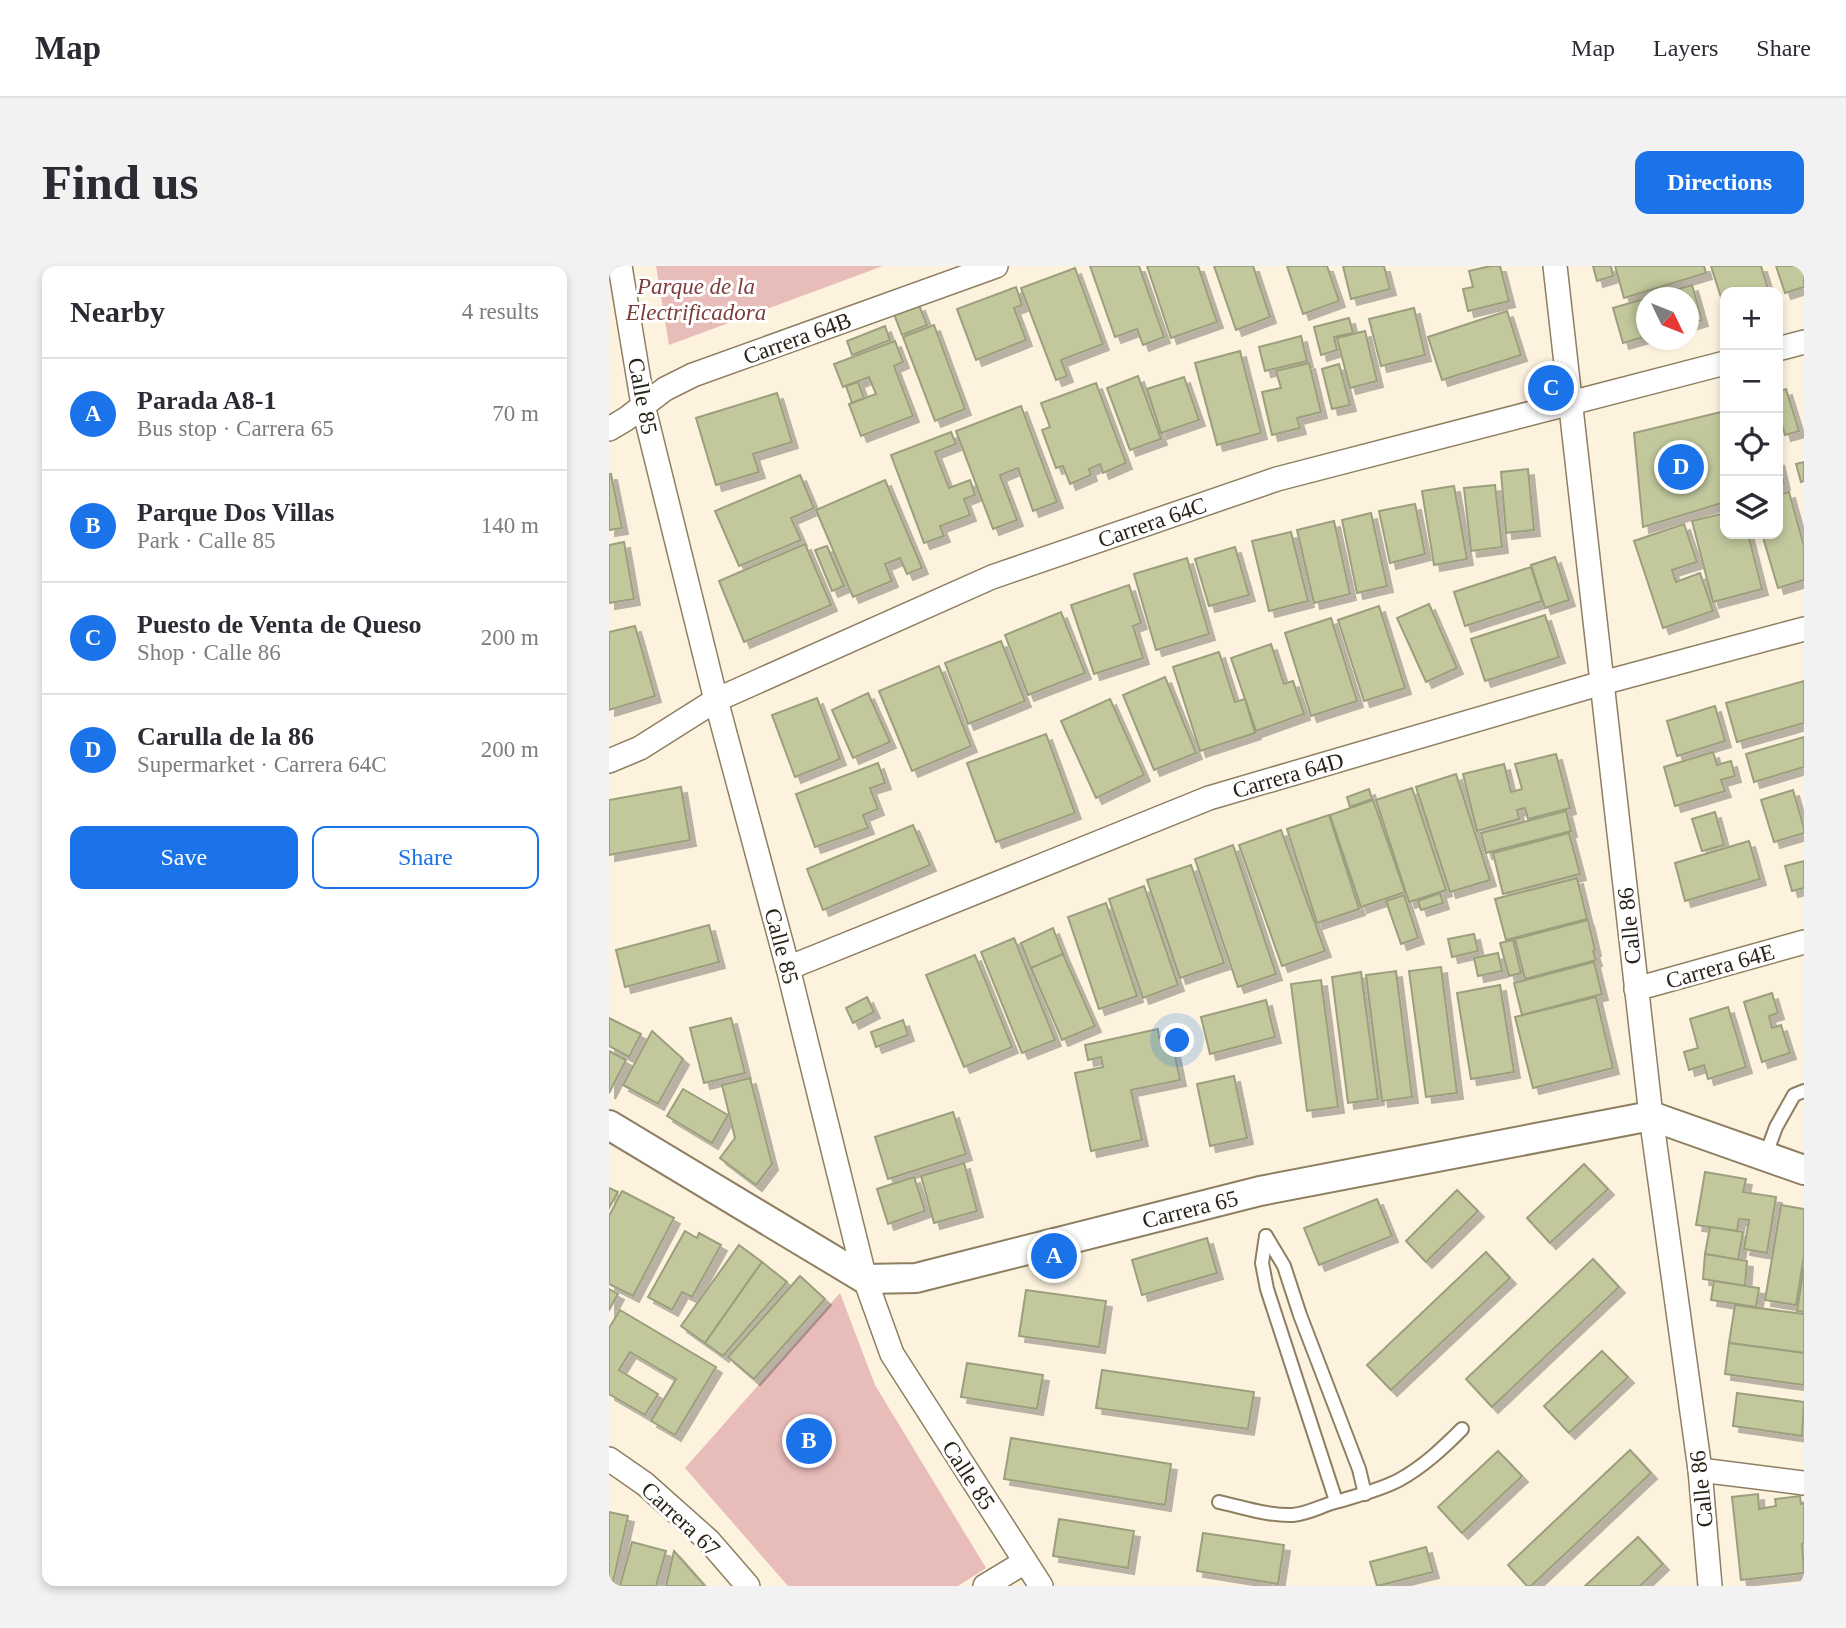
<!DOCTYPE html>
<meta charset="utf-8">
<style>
body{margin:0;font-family:Georgia,serif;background:#f2f2f3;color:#2b2b33}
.controls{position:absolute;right:21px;top:21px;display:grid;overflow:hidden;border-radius:14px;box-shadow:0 4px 10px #0003}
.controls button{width:63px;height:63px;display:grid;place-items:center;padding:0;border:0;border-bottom:2px solid #e1e1e2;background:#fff;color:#2b2b33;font:35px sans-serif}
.compass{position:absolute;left:1027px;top:21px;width:63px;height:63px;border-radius:50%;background:#fff;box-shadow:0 4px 10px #0003;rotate:133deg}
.you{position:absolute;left:569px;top:775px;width:24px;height:24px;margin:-18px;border:5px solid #fff;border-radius:50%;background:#1a73e8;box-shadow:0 0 0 10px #1a73e833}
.badge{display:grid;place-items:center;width:46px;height:46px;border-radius:50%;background:#1a73e8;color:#fff;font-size:23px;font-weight:700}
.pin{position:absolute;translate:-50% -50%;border:4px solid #fff;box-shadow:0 2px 7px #0006}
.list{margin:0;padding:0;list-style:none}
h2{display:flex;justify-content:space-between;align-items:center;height:91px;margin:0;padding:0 28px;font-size:30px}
h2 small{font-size:23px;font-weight:400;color:#7c7c81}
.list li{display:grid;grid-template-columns:46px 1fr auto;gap:21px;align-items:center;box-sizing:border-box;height:112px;padding:0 28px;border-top:2px solid #e1e1e2}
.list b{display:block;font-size:26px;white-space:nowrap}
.list p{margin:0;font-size:23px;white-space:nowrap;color:#7c7c81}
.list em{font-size:23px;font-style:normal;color:#7c7c81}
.actions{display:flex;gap:14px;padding:21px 28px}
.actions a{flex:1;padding:16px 0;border:2px solid #1a73e8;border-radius:14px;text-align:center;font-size:24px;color:#1a73e8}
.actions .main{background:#1a73e8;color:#fff}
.icon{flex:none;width:38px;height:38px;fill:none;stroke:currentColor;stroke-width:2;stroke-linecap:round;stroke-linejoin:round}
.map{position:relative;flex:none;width:1195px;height:1320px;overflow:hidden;border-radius:14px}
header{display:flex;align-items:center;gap:42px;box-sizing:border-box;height:98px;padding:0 35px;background:#fff;border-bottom:2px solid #e1e1e2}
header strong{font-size:33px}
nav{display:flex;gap:38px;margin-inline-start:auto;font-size:24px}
.intro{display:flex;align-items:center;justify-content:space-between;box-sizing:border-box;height:168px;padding:0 42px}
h1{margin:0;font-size:49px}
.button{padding:18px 32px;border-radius:14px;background:#1a73e8;color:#fff;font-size:24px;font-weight:700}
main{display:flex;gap:42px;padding:0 42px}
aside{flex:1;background:#fff;border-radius:14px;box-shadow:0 4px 10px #0003}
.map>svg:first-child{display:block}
.green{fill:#e8bcb9}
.building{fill:#c2c79c;stroke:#9b9f7d;stroke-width:2;filter:url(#shadow)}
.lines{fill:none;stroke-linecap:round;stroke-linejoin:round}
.service-casing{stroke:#8f7f61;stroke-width:16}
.minor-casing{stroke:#8f7f61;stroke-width:26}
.tertiary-casing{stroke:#8f7f61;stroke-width:32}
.service{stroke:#fff;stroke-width:12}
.minor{stroke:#fff;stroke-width:23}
.tertiary{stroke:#fff;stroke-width:28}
.labels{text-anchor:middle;stroke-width:6;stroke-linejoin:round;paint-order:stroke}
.park-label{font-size:23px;font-style:italic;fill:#7c3d3a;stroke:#fff}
.street-label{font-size:23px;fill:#2a2317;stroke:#fff}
</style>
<header>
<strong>Map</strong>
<nav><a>Map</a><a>Layers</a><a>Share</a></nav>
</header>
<div class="intro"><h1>Find us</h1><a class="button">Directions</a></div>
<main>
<aside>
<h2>Nearby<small>4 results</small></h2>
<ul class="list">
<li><span class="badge">A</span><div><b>Parada A8-1</b><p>Bus stop · Carrera 65</p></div><em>70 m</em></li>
<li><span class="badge">B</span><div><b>Parque Dos Villas</b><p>Park · Calle 85</p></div><em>140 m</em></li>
<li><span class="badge">C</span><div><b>Puesto de Venta de Queso</b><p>Shop · Calle 86</p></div><em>200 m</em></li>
<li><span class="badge">D</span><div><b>Carulla de la 86</b><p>Supermarket · Carrera 64C</p></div><em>200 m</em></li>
</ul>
<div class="actions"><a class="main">Save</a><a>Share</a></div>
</aside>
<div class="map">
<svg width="1195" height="1320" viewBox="0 0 1195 1320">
<defs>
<filter id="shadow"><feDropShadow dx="6" dy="6" stdDeviation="0" flood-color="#0004"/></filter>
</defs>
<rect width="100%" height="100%" fill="#fcf2de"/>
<g class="green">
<polygon points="47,0 274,0 60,79"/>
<polygon points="231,1027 266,1119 377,1302 349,1320 179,1320 76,1202"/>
</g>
<g class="building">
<polygon points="481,0 530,0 555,71 534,79 528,63 506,71"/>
<polygon points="538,0 589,0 608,56 562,72"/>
<polygon points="605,0 644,0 661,51 627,64"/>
<polygon points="678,0 718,0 730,35 694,48"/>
<polygon points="734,0 775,0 781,23 742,33"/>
<polygon points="882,0 891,0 900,35 859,45 854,23 864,21 860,5"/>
<polygon points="984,0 1002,0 1004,10 988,15"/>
<polygon points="1006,0 1095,0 1097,7 1015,32"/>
<polygon points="1102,0 1152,0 1160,26 1116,26 1116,44"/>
<polygon points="1167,0 1195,0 1195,21 1176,27"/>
<polygon points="466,2 494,78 452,94 458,110 447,114 412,22"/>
<polygon points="1083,19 1093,54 1080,58 1080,32 1039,32"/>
<polygon points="407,21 413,39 405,42 417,74 367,94 348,43"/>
<polygon points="1038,32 1038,70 1014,77 1004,42"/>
<polygon points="310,39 318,59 293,69 285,48"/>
<polygon points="805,42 816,89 772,100 760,53"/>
<polygon points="898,45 912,89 833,114 819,71"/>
<polygon points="740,52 744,67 725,71 728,84 712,89 705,61"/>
<polygon points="325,59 356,143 326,155 294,71"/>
<polygon points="276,60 281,74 243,89 238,75"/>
<polygon points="756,65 768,115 741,122 728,72"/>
<polygon points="692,70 698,95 656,105 650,81"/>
<polygon points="286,75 294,96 285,100 304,150 252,170 240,138 267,128 260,111 234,121 225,98"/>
<polygon points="631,85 652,167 608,179 586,97"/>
<polygon points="700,97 712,146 688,152 691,162 663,169 653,126 672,122 667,105"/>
<polygon points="730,98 741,139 723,143 713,103"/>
<polygon points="529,110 552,173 521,184 498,122"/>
<polygon points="575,111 590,154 552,167 538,123"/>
<polygon points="249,116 255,132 243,137 237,120"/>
<polygon points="487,117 517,197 494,207 491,198 480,203 482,209 461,218 454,200 447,202 433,164 441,161 432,137"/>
<polygon points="1177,123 1190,165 1176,169 1169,145 1169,126"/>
<polygon points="168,127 183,176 144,188 150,206 107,219 87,152"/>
<polygon points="412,140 448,236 424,245 409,202 391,209 408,254 384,263 347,165"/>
<polygon points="1116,145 1116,236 1034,261 1025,167"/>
<polygon points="342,166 347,178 326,186 340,222 361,214 366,229 355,233 361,249 331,260 335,270 315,277 282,189"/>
<polygon points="1169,193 1175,218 1169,220"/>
<polygon points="1195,196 1195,215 1192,216 1187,198"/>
<polygon points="919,203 925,264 897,267 892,206"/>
<polygon points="0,208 2,208 13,262 0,264"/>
<polygon points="191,209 205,242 182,252 192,274 130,300 106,245"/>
<polygon points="276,214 313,302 298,308 291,292 276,298 283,315 244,331 207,244"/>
<polygon points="886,219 893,281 862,285 855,222"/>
<polygon points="845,220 858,293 825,299 813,225"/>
<polygon points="1180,226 1195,280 1195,314 1169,322 1153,268 1169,268 1169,229"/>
<polygon points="806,238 816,288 781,297 770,245"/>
<polygon points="762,247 778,320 748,327 733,254"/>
<polygon points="1116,247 1116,268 1139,268 1153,323 1104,336 1083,255"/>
<polygon points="725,255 741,328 705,337 688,264"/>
<polygon points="1075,258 1088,296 1063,304 1067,316 1091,307 1104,345 1054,362 1025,275"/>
<polygon points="682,266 699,335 660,345 643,275"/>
<polygon points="15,276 25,333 0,337 0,279"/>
<polygon points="196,278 222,339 135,376 110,315"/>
<polygon points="218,280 235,320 223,325 206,284"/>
<polygon points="626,281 640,329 600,340 586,293"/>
<polygon points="946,291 960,334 936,342 922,299"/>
<polygon points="578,292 600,368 547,384 525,308"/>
<polygon points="922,301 933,335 856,360 845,326"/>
<polygon points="520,319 532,357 524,360 534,392 485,408 462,339"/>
<polygon points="820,338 848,402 817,416 788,352"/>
<polygon points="770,340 796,422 755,435 729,354"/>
<polygon points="452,346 476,407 419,429 396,369"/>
<polygon points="936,349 950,391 876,415 862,373"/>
<polygon points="722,352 748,435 702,450 676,367"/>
<polygon points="26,360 46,430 0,444 0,366"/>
<polygon points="392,375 416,435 359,458 336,397"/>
<polygon points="662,378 675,418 684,415 695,448 647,465 622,392"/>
<polygon points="610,386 626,436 636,433 646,467 591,485 564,401"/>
<polygon points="330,400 362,480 303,505 270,425"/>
<polygon points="556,411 587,487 545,504 514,429"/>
<polygon points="1195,415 1195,457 1128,476 1117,437"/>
<polygon points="259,427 281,476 244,492 223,444"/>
<polygon points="208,432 231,493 186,511 163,449"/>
<polygon points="501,433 535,509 487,532 452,455"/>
<polygon points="1106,440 1116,475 1068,490 1058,455"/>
<polygon points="437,468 466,547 387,576 358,497"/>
<polygon points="1195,471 1195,501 1145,516 1137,488"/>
<polygon points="1104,486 1108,499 1122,495 1126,510 1112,514 1116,525 1066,540 1055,501"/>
<polygon points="947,488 961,542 919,553 916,542 908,544 910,553 868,565 854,508 895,498 902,526 913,523 906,498"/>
<polygon points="269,497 276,517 261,522 269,543 254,549 259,562 206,581 187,528"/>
<polygon points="847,508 881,614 841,626 807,521"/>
<polygon points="72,521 81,574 0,589 0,534"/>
<polygon points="803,522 837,624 800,636 767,534"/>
<polygon points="760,523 763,533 741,541 738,531"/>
<polygon points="1184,524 1195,562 1195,567 1165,576 1152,534"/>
<polygon points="764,534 796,626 752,641 721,549"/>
<polygon points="957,545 962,565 877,587 872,567"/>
<polygon points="1106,546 1115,579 1093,585 1083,553"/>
<polygon points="720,549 750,643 708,657 678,563"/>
<polygon points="304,559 321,599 214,644 198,603"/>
<polygon points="672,564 716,685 673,700 630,579"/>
<polygon points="960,567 971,608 894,628 884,587"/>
<polygon points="1140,575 1151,613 1076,635 1066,597"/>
<polygon points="624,579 667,708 629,721 586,593"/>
<polygon points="1195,595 1195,622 1183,625 1176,600"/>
<polygon points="582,599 615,697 571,712 538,614"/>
<polygon points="968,612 978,653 897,674 886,633"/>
<polygon points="535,620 569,719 534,732 500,633"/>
<polygon points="831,627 834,637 812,644 809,635"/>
<polygon points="795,629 809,672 792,678 777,635"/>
<polygon points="497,637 528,730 490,743 459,651"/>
<polygon points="979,654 986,684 984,685 987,694 916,713 906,673"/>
<polygon points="100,659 110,696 16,721 7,684"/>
<polygon points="444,662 454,688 422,702 412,677"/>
<polygon points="865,668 869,685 843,691 839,673"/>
<polygon points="405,672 446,774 413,787 372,686"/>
<polygon points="904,674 912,707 900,710 891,677"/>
<polygon points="889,687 893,705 869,710 865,692"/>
<polygon points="454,688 486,760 453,774 422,702"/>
<polygon points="366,689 403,781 355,801 317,709"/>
<polygon points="985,696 993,728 913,749 905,717"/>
<polygon points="832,701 848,827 817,831 800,705"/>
<polygon points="787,705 803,831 773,835 757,709"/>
<polygon points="752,706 769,833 739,837 723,711"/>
<polygon points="712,714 729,841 698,845 682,718"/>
<polygon points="891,719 905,806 862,813 848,727"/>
<polygon points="1163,727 1169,747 1160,750 1163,762 1172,759 1181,787 1153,796 1135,736"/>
<polygon points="258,731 265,746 244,757 237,742"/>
<polygon points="987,731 1004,802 924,822 906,751"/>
<polygon points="657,734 666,771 601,788 592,751"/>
<polygon points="1119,741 1137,801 1099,813 1095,799 1080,804 1075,786 1089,782 1081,753"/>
<polygon points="0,752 32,768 20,791 0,780"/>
<polygon points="122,752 136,807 95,817 81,762"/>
<polygon points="294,754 299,769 267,781 262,766"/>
<polygon points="549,763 550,772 562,769 571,814 522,824 533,874 482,885 466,807 494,801 492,791 479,794 476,779"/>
<polygon points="43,765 74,793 49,838 14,819"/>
<polygon points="0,785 17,794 0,827"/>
<polygon points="625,810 638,872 601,880 588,818"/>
<polygon points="141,812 163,898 147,919 111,892 126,872 113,819"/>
<polygon points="74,823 119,849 103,877 58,850"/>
<polygon points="344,846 357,888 279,913 266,871"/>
<polygon points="355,897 368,945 325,957 312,910"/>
<polygon points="975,898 999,923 941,977 918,952"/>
<polygon points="1096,906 1137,913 1134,926 1167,931 1158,987 1135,983 1140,954 1130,953 1128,965 1087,959"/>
<polygon points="305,911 316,945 279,958 268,923"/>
<polygon points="0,922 9,926 0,942"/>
<polygon points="848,924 869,945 817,996 797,975"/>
<polygon points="13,925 65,952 24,1030 0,1018 0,950"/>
<polygon points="768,933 783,970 710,999 695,962"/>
<polygon points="1172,939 1195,943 1195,990 1187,1039 1156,1034"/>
<polygon points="1101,961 1134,966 1129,994 1096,988"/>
<polygon points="76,965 88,972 90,967 112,979 83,1031 73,1026 63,1044 39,1031"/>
<polygon points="598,972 608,1007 533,1029 523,994"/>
<polygon points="130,979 153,996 96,1077 72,1060"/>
<polygon points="877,986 901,1012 782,1124 758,1099"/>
<polygon points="1096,988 1138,995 1136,1020 1094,1013"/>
<polygon points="984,993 1010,1021 883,1141 857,1113"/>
<polygon points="153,996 178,1016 114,1090 96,1077"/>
<polygon points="1195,1001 1195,1046 1188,1045"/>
<polygon points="191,1010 216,1033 145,1113 119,1091"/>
<polygon points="1105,1015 1150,1022 1147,1041 1102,1034"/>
<polygon points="0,1023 9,1028 0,1044"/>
<polygon points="417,1024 497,1035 490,1081 410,1070"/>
<polygon points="1126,1039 1195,1048 1195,1087 1120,1077"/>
<polygon points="11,1044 107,1101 66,1169 42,1155 67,1113 21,1086 10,1104 49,1128 36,1149 0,1128 0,1062"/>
<polygon points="1120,1077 1195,1087 1195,1119 1116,1108"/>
<polygon points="993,1085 1019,1111 960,1167 935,1140"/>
<polygon points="358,1097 434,1109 428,1143 352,1131"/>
<polygon points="493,1104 645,1126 639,1163 487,1142"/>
<polygon points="1128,1127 1195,1136 1193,1170 1124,1160"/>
<polygon points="402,1172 562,1198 556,1239 395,1213"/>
<polygon points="1021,1184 1042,1207 922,1320 918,1320 899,1299"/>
<polygon points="889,1185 913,1210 853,1267 829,1241"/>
<polygon points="1149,1228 1150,1243 1167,1240 1166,1233 1191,1230 1192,1238 1195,1237 1195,1277 1193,1278 1195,1307 1132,1314 1123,1231"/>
<polygon points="0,1246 19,1250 3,1320 0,1320"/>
<polygon points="450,1253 525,1265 519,1302 444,1290"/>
<polygon points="594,1267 675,1279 669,1318 588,1305"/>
<polygon points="1029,1271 1054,1298 1031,1320 976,1320"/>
<polygon points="23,1276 57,1285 47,1320 11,1320"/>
<polygon points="817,1281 824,1306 768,1320 761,1296"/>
<polygon points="65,1285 96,1320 57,1320"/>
</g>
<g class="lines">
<g class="service-casing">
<g id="service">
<polyline points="1156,891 1167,861 1185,829 1195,825"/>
<polyline points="657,970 675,1000 691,1049 750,1203 756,1228"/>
<polyline points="657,970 653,997 658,1023 727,1235"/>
<path d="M 610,1236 C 633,1241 659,1250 684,1249 C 702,1247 713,1239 730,1235 C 750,1229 771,1224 790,1214 C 814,1201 834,1182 853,1163"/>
</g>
</g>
<g class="minor-casing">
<g id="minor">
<polyline points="11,0 34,139 107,434 179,702 256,1013 283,1088 432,1320"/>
<polyline points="946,0 1042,850 1091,1204 1101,1320"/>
<polyline points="1169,83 1195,76"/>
<polyline points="0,163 17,153 56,123 84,109 387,0"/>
<polyline points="0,495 31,482 107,434 383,311 668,213 1116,97"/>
<polyline points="179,702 600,532 993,417 1195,363"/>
<polyline points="1027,723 1195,676"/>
<polyline points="0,1193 36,1218 100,1275 139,1320"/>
<polyline points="1091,1204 1195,1217"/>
<polyline points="376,1320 416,1296"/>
</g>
</g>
<g class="tertiary-casing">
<polyline id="tertiary" points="0,859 256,1013 307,1012 651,925 1042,850 1195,904"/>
</g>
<use href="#service" class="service"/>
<use href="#minor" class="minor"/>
<use href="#tertiary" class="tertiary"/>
</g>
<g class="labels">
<g class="park-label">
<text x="87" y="28">Parque de la<tspan x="87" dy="26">Electrificadora</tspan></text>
</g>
<g class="street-label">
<text transform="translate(188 72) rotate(-20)" y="8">Carrera 64B</text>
<text transform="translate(34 130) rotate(79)" y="8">Calle 85</text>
<text transform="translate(543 256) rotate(-19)" y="8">Carrera 64C</text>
<text transform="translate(679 509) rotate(-16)" y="8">Carrera 64D</text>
<text transform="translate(1020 660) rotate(-96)" y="8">Calle 86</text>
<text transform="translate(173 680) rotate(75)" y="8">Calle 85</text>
<text transform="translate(1111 700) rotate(-16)" y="8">Carrera 64E</text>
<text transform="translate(581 943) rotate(-14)" y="8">Carrera 65</text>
<text transform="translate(360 1209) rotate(57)" y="8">Calle 85</text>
<text transform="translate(1092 1223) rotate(-96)" y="8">Calle 86</text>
<text transform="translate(72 1253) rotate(43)" y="8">Carrera 67</text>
</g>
</g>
</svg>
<div class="controls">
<button>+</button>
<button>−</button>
<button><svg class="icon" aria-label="locate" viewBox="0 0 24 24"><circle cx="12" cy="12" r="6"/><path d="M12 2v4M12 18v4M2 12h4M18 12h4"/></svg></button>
<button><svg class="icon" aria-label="layers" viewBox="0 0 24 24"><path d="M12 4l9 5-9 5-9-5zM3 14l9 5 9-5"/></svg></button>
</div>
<svg class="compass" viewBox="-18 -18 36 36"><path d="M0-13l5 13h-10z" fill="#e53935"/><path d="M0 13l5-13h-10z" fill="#7c7c81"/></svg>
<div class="you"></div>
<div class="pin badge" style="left:445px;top:990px">A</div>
<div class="pin badge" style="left:200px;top:1175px">B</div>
<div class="pin badge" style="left:942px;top:122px">C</div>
<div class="pin badge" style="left:1072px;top:201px">D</div>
</div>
</main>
